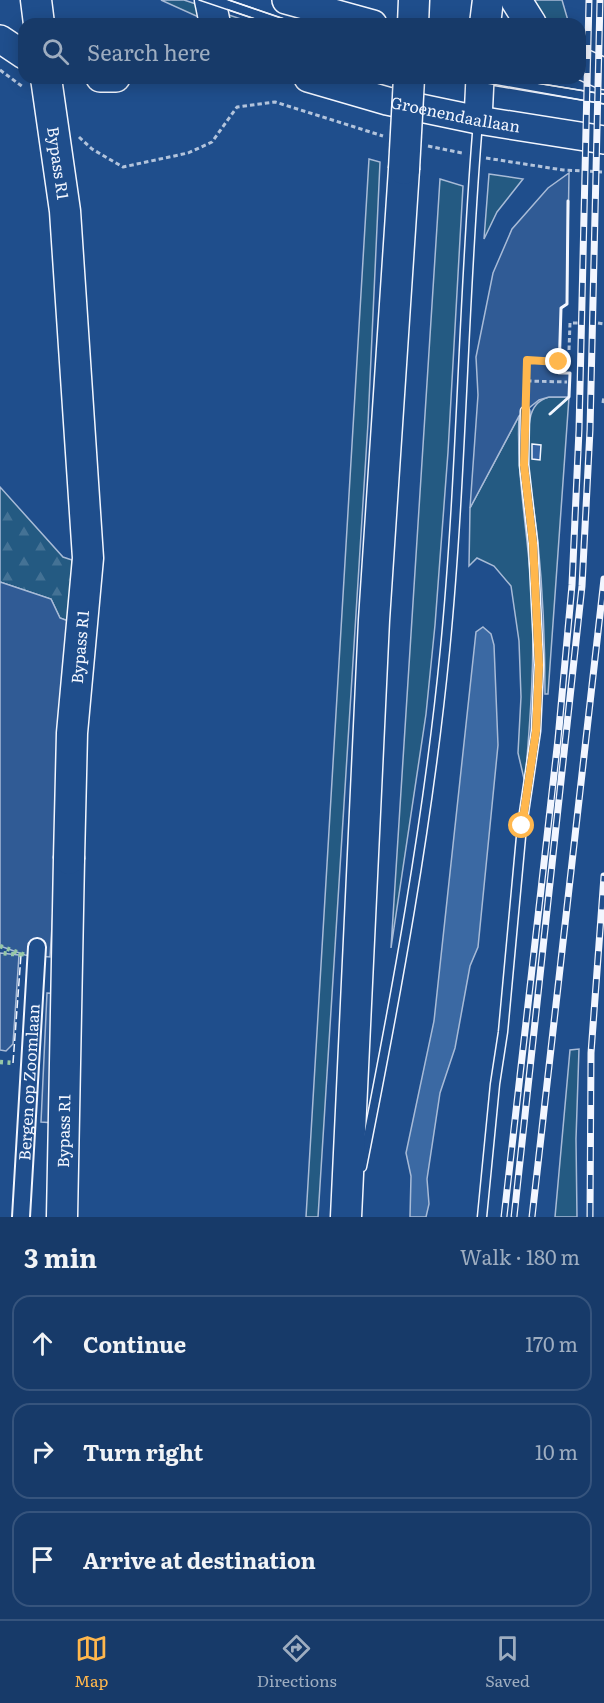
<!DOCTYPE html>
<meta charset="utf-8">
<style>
body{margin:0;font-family:Literata,serif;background:#244571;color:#f1f3f6}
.stop{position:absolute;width:18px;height:18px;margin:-14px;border:4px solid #ffb74d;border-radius:50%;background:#fff}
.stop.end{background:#ffb74d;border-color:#fff;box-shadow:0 2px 6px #0008}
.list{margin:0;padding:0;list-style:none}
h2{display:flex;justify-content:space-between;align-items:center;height:78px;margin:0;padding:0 24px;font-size:26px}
h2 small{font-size:20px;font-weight:400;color:#9eadc0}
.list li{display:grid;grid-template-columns:39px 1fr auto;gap:18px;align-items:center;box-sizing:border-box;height:96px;margin:0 12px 12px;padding:0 12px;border:2px solid #36547d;border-radius:18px}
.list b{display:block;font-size:22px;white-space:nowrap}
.list em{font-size:20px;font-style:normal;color:#9eadc0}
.icon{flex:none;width:33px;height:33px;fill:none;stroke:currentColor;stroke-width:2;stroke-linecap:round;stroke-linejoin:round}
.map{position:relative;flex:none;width:604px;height:1217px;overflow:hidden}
.search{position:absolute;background:#173a69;box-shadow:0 3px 15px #0003;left:18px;right:18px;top:18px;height:66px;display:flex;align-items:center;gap:15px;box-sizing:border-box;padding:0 21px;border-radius:18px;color:#9eadc0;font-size:22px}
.sheet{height:402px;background:#173a69}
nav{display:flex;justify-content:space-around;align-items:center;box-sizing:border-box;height:84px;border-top:2px solid #36547d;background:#173a69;font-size:16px;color:#9eadc0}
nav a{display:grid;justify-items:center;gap:3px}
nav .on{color:#ffb74d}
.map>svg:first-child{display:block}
.green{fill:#245a82;stroke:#a8bbd7;stroke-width:1.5}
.forest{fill:url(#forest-firs);stroke:#a8bbd7;stroke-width:1.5}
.parking{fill:#305b95;stroke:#a8bbd7;stroke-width:1.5}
.water{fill:#3b69a3;stroke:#a8bbd7;stroke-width:1.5}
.building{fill:#3563a3;stroke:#f2f6ff;stroke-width:1.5}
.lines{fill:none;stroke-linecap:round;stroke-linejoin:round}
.lane-casing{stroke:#f2f6ff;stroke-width:11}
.street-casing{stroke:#f2f6ff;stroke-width:20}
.primary-casing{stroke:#f2f6ff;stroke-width:30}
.highway-casing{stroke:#f2f6ff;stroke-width:33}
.path{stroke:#b3c4dc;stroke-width:3;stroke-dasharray:4.5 3;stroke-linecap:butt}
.lane{stroke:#1f4e8c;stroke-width:8}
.street{stroke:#1f4e8c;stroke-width:16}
.primary{stroke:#1f4e8c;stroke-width:27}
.highway{stroke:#1f4e8c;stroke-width:30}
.tram{stroke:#f2f6ff;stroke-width:1.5}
.rail-casing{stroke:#f2f6ff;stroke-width:7}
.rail{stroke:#1f4e8c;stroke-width:4.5;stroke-dasharray:14;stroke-linecap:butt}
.highway-bridge-casing{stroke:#f2f6ff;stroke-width:33;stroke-linecap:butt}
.highway-bridge{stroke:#1f4e8c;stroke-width:30}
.hedge{stroke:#97c8a6;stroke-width:4.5;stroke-dasharray:3 4.5;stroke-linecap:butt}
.fence{stroke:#f2f6ff;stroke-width:1.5;stroke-dasharray:8 3;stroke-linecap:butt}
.wall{stroke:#f2f6ff;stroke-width:3}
.route{stroke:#ffb74d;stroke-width:8}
.labels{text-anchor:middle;stroke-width:4.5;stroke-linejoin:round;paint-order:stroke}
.street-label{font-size:16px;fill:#f2f6ff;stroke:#1f4e8c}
</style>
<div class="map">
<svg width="604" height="1217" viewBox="0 0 604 1217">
<defs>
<pattern id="forest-firs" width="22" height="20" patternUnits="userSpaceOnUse" patternTransform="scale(1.5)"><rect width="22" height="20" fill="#245a82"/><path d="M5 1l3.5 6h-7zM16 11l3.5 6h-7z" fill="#447295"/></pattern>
</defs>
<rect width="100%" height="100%" fill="#1f4e8c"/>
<g class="green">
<polygon points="161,0 184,0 256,24 214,24"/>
<polygon points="525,0 562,0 569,24 542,24"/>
<polygon points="369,159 380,162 368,423 318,1217 306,1217"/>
<polygon points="489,174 523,179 497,212 484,239"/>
<polygon points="440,179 463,186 448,452 435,625 426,714 391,948"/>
<path d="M 549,397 L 569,397 L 548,694 L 545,694 C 545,644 543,593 538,543 C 534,503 523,458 530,419 C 532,407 538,400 549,397 Z"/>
<path d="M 519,416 C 516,477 529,538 532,599 C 535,661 530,722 525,783 L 518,753 L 521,697 L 519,641 L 511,586 L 494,566 L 477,558 L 469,566 L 470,508 Z"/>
<polygon points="579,1049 576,1139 577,1217 555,1217 570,1050"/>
</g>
<polygon class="forest" points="0,487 63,557 72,560 71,622 60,618 51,599 0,582"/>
<g class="parking">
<polygon points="569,173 567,304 561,309 559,372 570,373 569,397 549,397 539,400 519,416 470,508 478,395 476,357 493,273 512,229 548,188"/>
<polygon points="0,582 51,599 60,618 71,622 50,957 25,955 0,946"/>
<polygon points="0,953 19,955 13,1044 6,1051 0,1050"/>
<polygon points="47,993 63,994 55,1123 41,1122"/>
</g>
<polygon class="water" points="483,627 491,634 494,645 498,745 478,947 470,966 455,1048 440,1093 427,1179 429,1204 426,1217 410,1217 411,1176 406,1153 434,1021 476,632"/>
<polygon class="building" points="532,444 541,445 540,460 532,459"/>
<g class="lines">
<g class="lane-casing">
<g id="lane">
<polyline points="217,1 284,24"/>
<polyline points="484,79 604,99"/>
<path d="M 362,1167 C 396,996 428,824 445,650 C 462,475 463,298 478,122"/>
<polyline points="482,1217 495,1084 503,1032 522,826 536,731 539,665 533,543 524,465 525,411"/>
</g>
</g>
<g class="street-casing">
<g id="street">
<path id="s1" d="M 21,1217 L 37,947"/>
</g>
</g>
<g class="primary-casing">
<g id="primary">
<polyline points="286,0 373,24"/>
<polyline points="0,39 24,55"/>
<polyline points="100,78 116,78"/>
<path id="s2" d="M 308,78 L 387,101 L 478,120 L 604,140"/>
<polyline points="478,120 480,78"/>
</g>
</g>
<g class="highway-casing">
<g id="highway">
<polyline points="36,0 39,24"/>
<polyline points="210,0 215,24"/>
<polyline points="516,0 531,24"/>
<polyline points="413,24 414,0"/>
<polyline points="485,24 488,0"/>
<polyline points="580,63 604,74"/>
<path id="s3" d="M 62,1217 L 69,859"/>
<polyline points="346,1217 374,620 404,169"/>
</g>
</g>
<g class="path">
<polyline points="0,70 23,87"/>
<polyline points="79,137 92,149 123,167 188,153 212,142 237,107 275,102 383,136"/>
<polyline points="428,146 462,153"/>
<polyline points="486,158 563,170 604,172"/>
<polyline points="598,323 604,324"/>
<polyline points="569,350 570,323 578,323"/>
<polyline points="527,381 567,382"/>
<polyline points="525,400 527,360 559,362"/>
<polyline points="603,403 604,396"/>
</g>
<use href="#lane" class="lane"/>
<use href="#street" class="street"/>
<use href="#primary" class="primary"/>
<use href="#highway" class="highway"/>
<g class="tram">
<polyline points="199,0 270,24"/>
<polyline points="229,0 299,24"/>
<polyline points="459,78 604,104"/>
<polyline points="505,78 604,94"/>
</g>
<g class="rail-casing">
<g id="rail">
<polyline points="504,1217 558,739 572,585 579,430 589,0"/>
<polyline points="514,1217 582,586 590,430 600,0"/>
<polyline points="532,1217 604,579"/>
<polyline points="590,1217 591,1053 604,876"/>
</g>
</g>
<use href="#rail" class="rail"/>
<g class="highway-bridge-casing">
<g id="highway-bridge">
<path id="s4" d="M 46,78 L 65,211 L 88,558 L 72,733 L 69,859"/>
<polyline points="404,169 409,78"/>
</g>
</g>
<use href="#highway-bridge" class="highway-bridge"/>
<g class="hedge">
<polyline points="0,946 25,955 0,953"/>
<polyline points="0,1062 13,1063"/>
</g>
<polyline class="fence" points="13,1063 21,955"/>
<polyline class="wall" points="550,414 569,397 570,373 559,373 561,308 567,304 568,201"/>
</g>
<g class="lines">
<polyline class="route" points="522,826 536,731 539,665 533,543 524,465 527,360 559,362"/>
</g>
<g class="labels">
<g class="street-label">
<text dy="6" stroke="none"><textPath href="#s2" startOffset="152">Groenendaallaan</textPath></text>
<text dy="6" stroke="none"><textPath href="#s4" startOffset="86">Bypass R1</textPath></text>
<text transform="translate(80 647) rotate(-85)" y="6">Bypass R1</text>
<text dy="6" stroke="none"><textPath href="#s1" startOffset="135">Bergen op Zoomlaan</textPath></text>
<text dy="6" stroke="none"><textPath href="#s3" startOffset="86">Bypass R1</textPath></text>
</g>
</g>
</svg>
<div class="stop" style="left:522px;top:826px"></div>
<div class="stop end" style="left:559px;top:362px"></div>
<div class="search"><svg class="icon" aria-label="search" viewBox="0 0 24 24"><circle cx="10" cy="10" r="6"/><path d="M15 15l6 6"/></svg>Search here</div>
</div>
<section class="sheet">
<h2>3 min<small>Walk · 180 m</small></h2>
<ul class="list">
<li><svg class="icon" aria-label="ahead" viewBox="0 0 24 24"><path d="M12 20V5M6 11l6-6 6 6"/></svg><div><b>Continue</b></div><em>170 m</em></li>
<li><svg class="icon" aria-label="right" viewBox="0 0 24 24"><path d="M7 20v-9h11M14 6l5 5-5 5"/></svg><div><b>Turn right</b></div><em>10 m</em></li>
<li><svg class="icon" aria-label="arrive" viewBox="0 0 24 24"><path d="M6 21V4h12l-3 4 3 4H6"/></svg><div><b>Arrive at destination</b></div></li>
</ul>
</section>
<nav>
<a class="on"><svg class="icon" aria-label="map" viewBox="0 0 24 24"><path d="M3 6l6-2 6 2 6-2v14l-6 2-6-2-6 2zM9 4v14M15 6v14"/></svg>Map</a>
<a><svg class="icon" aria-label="directions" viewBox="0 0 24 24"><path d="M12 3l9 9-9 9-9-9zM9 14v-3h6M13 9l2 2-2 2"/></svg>Directions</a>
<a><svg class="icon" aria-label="saved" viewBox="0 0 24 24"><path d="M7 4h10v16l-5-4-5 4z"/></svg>Saved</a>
</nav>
